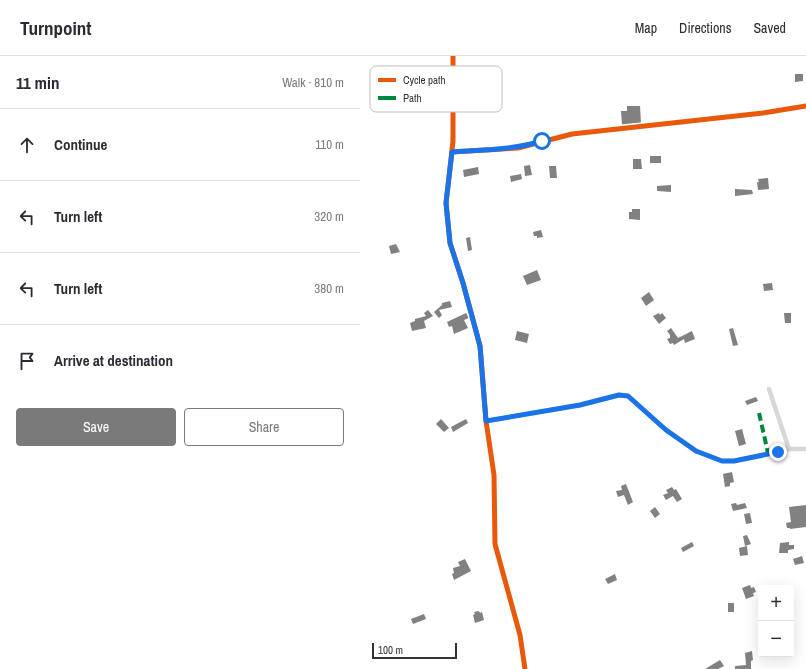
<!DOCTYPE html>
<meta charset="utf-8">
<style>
body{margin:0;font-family:"Archivo Narrow",sans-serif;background:#f7f7f7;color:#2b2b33}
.controls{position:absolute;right:12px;bottom:12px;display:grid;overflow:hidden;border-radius:4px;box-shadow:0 4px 16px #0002}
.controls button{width:36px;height:36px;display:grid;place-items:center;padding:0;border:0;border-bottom:1px solid #e1e1e2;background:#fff;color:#2b2b33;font:20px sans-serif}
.scale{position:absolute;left:12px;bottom:10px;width:85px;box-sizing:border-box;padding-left:4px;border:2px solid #333;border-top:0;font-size:11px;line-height:14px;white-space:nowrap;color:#333;-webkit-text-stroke:3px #fff;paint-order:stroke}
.stop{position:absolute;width:12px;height:12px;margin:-9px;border:3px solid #1a73e8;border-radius:50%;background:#fff}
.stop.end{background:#1a73e8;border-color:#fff;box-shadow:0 1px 4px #0008}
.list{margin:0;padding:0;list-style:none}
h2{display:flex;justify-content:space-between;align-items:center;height:52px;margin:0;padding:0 16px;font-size:17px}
h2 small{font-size:13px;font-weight:400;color:#7c7c81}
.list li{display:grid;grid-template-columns:26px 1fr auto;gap:12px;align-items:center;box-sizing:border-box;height:72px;padding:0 16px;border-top:1px solid #e1e1e2}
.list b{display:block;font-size:15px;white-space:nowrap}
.list em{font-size:13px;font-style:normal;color:#7c7c81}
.actions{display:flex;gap:8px;padding:12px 16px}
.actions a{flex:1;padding:9px 0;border:1px solid #7a7a7a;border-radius:4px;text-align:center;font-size:14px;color:#7a7a7a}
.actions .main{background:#7a7a7a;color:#fff}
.icon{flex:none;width:22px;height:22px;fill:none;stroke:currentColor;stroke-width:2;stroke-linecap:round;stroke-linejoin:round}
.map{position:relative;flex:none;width:446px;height:613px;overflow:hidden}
header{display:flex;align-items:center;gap:24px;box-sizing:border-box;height:56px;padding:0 20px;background:#fff;border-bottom:1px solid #e1e1e2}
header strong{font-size:19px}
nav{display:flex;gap:22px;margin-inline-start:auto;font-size:14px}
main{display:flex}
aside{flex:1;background:#fff}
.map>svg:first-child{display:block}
.building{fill:#818181}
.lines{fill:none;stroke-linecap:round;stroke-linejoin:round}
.street{stroke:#d7d7d7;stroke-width:4.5}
.quiet{stroke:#00873e;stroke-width:4;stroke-dasharray:8 4;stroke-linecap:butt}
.cycleway-casing{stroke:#fff;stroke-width:8}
.cycleway{stroke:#e8590c;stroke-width:5}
.route{stroke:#1a73e8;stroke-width:5}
.key{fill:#fff;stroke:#c2c2c2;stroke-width:1}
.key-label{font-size:11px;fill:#333}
</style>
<header>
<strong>Turnpoint</strong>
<nav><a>Map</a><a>Directions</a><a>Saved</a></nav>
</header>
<main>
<aside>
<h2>11 min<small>Walk · 810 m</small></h2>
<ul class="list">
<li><svg class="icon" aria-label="ahead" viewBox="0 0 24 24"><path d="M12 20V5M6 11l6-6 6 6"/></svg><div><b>Continue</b></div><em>110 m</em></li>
<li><svg class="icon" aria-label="left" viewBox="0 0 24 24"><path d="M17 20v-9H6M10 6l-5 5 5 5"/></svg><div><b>Turn left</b></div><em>320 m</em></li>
<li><svg class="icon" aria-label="left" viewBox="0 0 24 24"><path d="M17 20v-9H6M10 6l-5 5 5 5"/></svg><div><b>Turn left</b></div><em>380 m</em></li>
<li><svg class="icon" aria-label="arrive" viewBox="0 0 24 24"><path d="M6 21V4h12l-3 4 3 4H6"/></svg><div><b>Arrive at destination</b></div></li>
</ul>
<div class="actions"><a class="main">Save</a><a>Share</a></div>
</aside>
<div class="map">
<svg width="446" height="613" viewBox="0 0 446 613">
<rect width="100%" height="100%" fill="#fff"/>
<g class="building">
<polygon points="435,18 443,18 443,25 435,26"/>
<polygon points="267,50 280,50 281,67 262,69 261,55 267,55"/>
<rect x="290" y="100" width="11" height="7"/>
<polygon points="273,103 281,103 282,113 273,113"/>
<polygon points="170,109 172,119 165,120 164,110"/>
<polygon points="189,110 196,110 197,122 190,122"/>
<polygon points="118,111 119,118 104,121 103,114"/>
<polygon points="161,118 162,123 151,126 150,120"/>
<polygon points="408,122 409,133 398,134 397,126 399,126 398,123"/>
<polygon points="311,129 311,136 297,135 297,130"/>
<polygon points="375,133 392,134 393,138 375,140"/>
<polygon points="272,153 280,153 280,164 269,163 269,156 272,156"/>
<polygon points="181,174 183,181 177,182 177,180 174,180 173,176"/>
<polygon points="110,181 112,194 108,195 106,182"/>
<polygon points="36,188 40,196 31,198 29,190"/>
<polygon points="177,214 181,224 167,229 163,220"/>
<polygon points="412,227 413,234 404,235 403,228"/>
<polygon points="289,236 294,244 286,250 281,242"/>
<polygon points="90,245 92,251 79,254 82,259 79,262 74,256 82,249 82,247"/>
<polygon points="68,254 73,260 64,265 66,272 52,275 50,267 55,265 55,263 66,260 64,257"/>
<polygon points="106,257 109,262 104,264 108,272 94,278 92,270 89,271 87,266"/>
<polygon points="299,257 300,259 302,257 306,262 299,268 293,260"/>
<polygon points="424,257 431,257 431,267 425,267"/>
<polygon points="311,272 318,282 332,275 335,283 325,287 324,283 314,289 313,287 310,288 307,283 310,282 310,279 307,275"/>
<polygon points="373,272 378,289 373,290 369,273"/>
<polygon points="157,275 169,278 167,287 155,284"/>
<polygon points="396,341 398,345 387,349 385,345"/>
<polygon points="81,363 89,372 84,376 76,368"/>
<polygon points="106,363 108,367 93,376 91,371"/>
<polygon points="382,373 386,388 379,390 375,375"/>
<polygon points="372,416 374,426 370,427 370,430 365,431 363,418"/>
<polygon points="266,428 273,446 268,449 264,439 258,441 256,435 262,434 261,430"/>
<polygon points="312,431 314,434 316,433 322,443 317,446 313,440 306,444 303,439 308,437 306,434"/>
<polygon points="376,447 377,449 385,447 387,452 373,455 371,448"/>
<polygon points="446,449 446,471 430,473 430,472 427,472 426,467 431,466 429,451"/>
<polygon points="295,451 300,458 295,462 290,455"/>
<polygon points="390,457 392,467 386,468 384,458"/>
<polygon points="387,479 391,488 385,490 383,480"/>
<polygon points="332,486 334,490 323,496 321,492"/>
<polygon points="429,486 429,489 434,489 434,493 428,494 428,497 419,497 420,487"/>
<polygon points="387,490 388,499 380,500 379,492"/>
<polygon points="442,500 444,507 435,509 433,503"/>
<polygon points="105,503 111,515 94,524 92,518 94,517 93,512 100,510 98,506"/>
<polygon points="255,518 257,524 248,528 245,523"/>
<polygon points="390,529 391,532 394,531 396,536 393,537 394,540 386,543 382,532"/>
<rect x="368" y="547" width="6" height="9"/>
<polygon points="119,555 120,557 122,556 124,564 115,567 113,559 115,558 114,556"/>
<polygon points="64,558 66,563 53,568 51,563"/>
<polygon points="392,595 393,604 391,605 391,613 375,613 375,610 386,609 385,597"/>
<polygon points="360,604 364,610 358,613 345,613"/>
</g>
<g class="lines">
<g class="street">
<polyline points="93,0 93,85 86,147 90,187 103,227 120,290 126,365 134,419 135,488 160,579 165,613"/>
<polyline points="92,96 158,92 212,78 403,57 446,50"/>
<polyline points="409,333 429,393"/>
<polyline points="126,365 220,349 259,339 268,340 306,374 336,395 362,405 374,405 429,393 446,393"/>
</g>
<polyline class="quiet" points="399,357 408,397"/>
<g class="cycleway-casing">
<g id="cycleway">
<polyline points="93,0 93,85 86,147 90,187 103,227 120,290 126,365 134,419 135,488 160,579 165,613"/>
<polyline points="92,96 158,92 212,78 403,57 446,50"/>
</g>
</g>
<use href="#cycleway" class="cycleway"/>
</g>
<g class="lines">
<path class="route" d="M 182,85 C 152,94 123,94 92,96 L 86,147 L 90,187 L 103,227 L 120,290 L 126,365 L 220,349 L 259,339 L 268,340 L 306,374 L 336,395 L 362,405 L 374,405 L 418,396"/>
</g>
<rect x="10" y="10" width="132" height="46" rx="6" class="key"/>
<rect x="18" y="22" width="18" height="4" fill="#e8590c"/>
<rect x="18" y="40" width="18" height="4" fill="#00873e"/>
<g class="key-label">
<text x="43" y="28">Cycle path</text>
<text x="43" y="46">Path</text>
</g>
</svg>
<div class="controls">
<button>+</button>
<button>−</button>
</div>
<div class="scale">100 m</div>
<div class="stop" style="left:182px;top:85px"></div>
<div class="stop end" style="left:418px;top:396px"></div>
</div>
</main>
